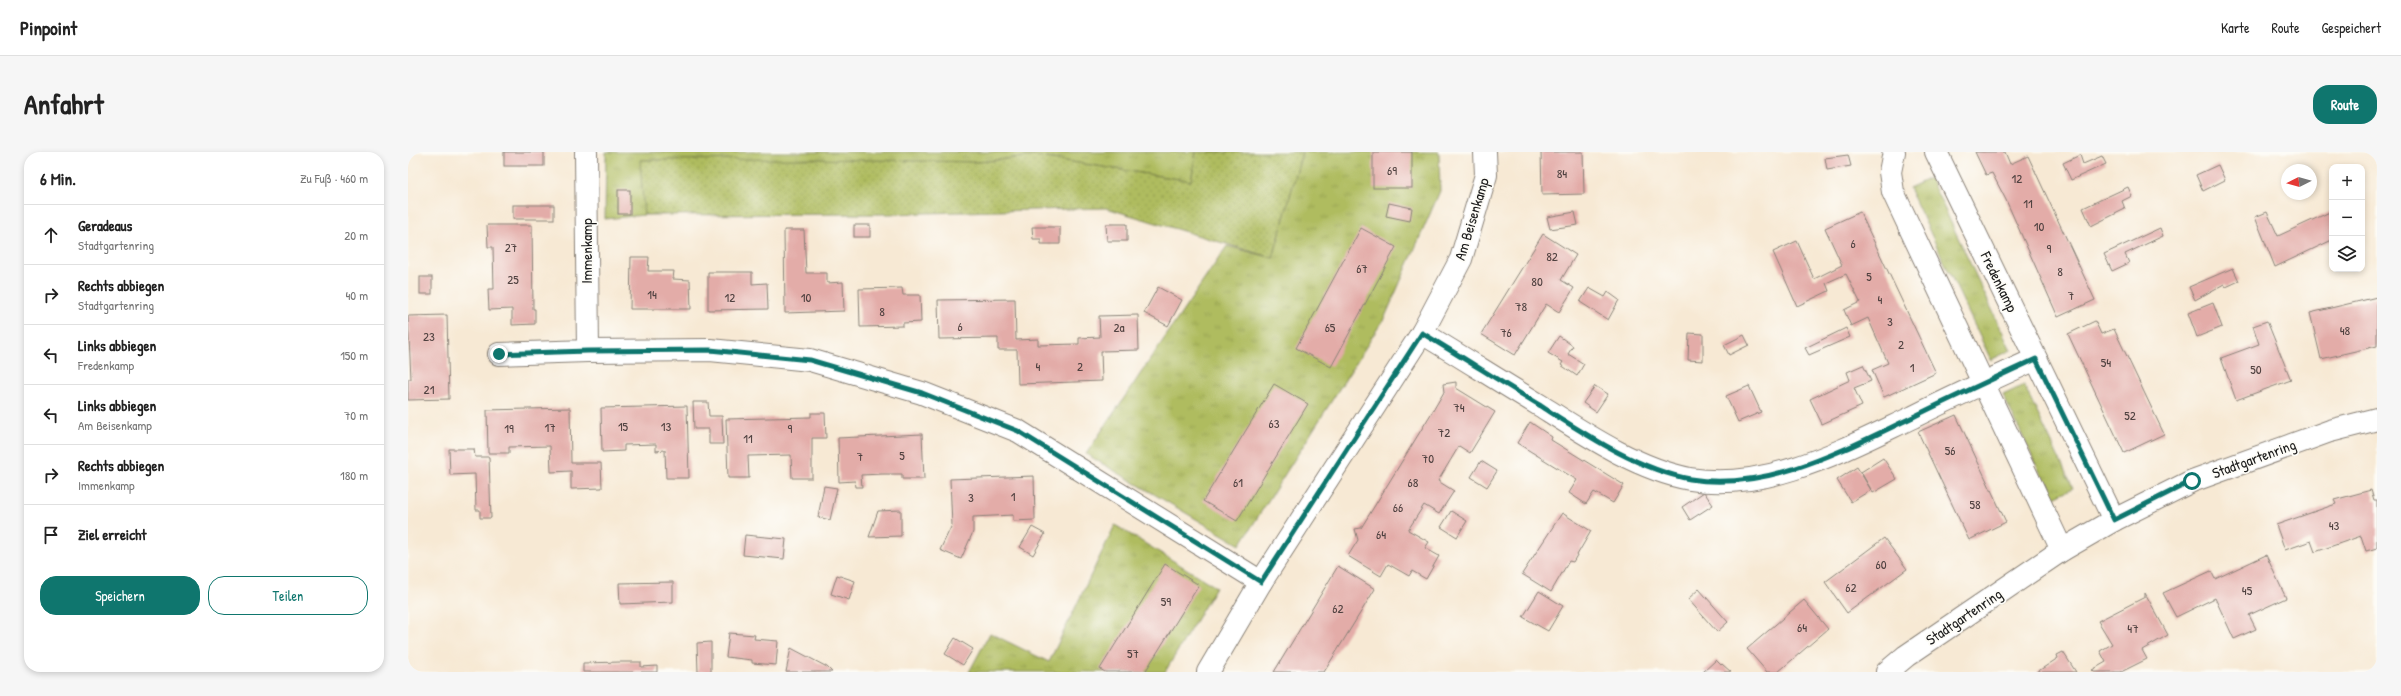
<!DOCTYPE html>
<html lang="de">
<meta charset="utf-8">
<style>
body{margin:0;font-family:"Patrick Hand",sans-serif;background:#f6f6f6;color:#222}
.controls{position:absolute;right:12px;top:12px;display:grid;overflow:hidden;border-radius:8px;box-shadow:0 2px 6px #0003}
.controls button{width:36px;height:36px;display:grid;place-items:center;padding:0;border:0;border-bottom:1px solid #e0e0e0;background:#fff;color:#222;font:20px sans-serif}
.compass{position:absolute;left:1873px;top:12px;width:36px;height:36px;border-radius:50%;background:#fff;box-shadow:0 2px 6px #0003;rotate:264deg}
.stop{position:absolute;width:12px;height:12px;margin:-9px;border:3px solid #0f766e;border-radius:50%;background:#fff}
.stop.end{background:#0f766e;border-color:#fff;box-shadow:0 1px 4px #0008}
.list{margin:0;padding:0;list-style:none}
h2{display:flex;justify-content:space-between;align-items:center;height:52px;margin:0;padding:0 16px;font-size:17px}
h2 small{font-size:13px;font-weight:400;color:#767676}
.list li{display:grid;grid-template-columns:26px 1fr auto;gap:12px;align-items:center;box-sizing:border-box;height:60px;padding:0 16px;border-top:1px solid #e0e0e0}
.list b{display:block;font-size:15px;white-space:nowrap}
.list p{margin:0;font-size:13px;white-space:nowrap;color:#767676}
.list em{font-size:13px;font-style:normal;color:#767676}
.actions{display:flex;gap:8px;padding:12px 16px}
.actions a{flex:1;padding:9px 0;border:1px solid #0f766e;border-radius:16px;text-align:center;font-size:14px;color:#0f766e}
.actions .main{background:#0f766e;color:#fff}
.icon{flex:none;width:22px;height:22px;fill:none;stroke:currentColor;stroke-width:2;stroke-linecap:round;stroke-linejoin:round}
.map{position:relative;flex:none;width:1969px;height:520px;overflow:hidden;border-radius:16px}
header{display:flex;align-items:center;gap:24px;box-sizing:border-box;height:56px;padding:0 20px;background:#fff;border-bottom:1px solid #e0e0e0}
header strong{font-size:19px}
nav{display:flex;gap:22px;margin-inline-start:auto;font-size:14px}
.intro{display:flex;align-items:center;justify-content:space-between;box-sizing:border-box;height:96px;padding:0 24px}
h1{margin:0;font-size:28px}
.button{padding:10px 18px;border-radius:16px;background:#0f766e;color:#fff;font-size:14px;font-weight:700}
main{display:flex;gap:24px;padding:0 24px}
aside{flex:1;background:#fff;border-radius:16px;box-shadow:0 2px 6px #0003}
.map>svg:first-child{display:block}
.grass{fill:url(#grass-tufts);stroke:#666c3e}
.park{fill:url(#park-dots);stroke:#666c3e}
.building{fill:#e3aca8}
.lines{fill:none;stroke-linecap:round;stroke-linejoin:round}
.street-casing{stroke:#8a8278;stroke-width:24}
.street{stroke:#fff;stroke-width:22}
.route{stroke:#0f766e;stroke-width:5}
.labels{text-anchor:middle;stroke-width:3.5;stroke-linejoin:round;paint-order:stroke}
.number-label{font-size:13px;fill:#4e403f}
.street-label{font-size:15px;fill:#1c1c1c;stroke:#fdfcf7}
</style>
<header>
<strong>Pinpoint</strong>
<nav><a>Karte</a><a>Route</a><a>Gespeichert</a></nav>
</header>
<div class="intro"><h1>Anfahrt</h1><a class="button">Route</a></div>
<main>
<aside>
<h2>6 Min.<small>Zu Fuß · 460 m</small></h2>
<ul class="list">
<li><svg class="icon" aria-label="ahead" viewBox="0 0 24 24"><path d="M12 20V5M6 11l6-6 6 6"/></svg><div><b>Geradeaus</b><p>Stadtgartenring</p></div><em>20 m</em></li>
<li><svg class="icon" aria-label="right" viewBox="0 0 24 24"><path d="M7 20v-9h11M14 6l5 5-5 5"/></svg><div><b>Rechts abbiegen</b><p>Stadtgartenring</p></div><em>40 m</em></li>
<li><svg class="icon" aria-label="left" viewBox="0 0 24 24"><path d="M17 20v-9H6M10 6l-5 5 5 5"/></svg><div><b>Links abbiegen</b><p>Fredenkamp</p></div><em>150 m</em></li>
<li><svg class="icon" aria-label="left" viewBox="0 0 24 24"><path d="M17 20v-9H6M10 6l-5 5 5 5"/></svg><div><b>Links abbiegen</b><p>Am Beisenkamp</p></div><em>70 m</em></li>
<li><svg class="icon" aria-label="right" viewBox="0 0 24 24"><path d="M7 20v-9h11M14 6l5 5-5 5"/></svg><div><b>Rechts abbiegen</b><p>Immenkamp</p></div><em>180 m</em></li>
<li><svg class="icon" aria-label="arrive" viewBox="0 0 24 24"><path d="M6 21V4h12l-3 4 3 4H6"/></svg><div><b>Ziel erreicht</b></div></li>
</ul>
<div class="actions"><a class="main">Speichern</a><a>Teilen</a></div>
</aside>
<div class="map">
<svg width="1969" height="520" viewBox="0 0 1969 520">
<defs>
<pattern id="grass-tufts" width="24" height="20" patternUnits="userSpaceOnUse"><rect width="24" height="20" fill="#afbc5f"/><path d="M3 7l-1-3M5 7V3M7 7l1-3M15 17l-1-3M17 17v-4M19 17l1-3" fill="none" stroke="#96a152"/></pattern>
<pattern id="park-dots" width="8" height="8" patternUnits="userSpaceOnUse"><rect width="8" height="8" fill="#afbc5f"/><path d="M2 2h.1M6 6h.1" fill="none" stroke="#96a152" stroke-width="1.8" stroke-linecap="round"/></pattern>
</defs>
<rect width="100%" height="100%" fill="#fdfcf7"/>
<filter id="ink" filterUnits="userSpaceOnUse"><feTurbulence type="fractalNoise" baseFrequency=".025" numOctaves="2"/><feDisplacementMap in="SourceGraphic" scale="8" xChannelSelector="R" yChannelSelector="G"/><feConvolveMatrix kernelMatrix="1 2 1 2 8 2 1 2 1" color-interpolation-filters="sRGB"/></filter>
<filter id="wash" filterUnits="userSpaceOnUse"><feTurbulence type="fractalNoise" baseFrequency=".012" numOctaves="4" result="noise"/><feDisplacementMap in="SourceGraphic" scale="16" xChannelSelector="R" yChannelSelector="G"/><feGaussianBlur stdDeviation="0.9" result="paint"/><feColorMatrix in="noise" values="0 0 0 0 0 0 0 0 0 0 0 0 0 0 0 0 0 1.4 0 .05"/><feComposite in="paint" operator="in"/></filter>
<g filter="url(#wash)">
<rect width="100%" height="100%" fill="#f7e9d4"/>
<g class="grass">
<polygon points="198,0 788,0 783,29 626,4 571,10 233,8 236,63 197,67"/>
<polygon points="894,0 1031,0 1032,39 977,165 832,393 678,302 819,94 865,106"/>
<polygon points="1522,26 1603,198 1583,208 1501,36"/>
<polygon points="1616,233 1665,336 1644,346 1595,243"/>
<polygon points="707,373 808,435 757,520 561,520 582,481 641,510"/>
</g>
<polygon class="park" points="788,0 894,0 865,106 698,56 482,62 236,63 232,8 404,7 571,10 626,4 783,29"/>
<g id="blocks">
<g class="building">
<rect x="96" y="0" width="40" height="14"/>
<rect x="965" y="0" width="39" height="36"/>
<polygon points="1133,0 1175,0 1176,42 1134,43"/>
<polygon points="1567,0 1597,0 1602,12 1620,4 1687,148 1650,165 1598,48 1584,21 1578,23"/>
<polygon points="1440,3 1443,14 1419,18 1417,6"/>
<polygon points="1672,3 1675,12 1694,4 1698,12 1663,28 1655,11"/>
<polygon points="1810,13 1817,28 1795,39 1788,23"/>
<polygon points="1720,35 1724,44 1714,49 1717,57 1683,74 1675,56"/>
<rect x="210" y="38" width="12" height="24"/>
<polygon points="981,51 1004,56 1002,69 978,64"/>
<rect x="105" y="53" width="41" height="14"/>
<polygon points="1924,59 1924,88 1867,115 1847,65 1859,60 1870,84"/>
<polygon points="1167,60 1170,73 1142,77 1139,65"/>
<polygon points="1452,60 1528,221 1476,245 1464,218 1480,211 1460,166 1443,174 1436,158 1452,150 1438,122 1418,131 1421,139 1389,154 1365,100 1389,89 1406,127 1434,113 1417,76"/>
<polygon points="698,72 719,72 719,89 699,89"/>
<polygon points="79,73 124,73 125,157 127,157 127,172 104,173 104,157 81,158 80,137 86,137 85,95 80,95"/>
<rect x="446" y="73" width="16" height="12"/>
<polygon points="624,75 652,75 652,92 633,92 633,87 625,87"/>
<polygon points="953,76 988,95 923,215 888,196"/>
<polygon points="1752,76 1755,84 1717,102 1721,111 1704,119 1696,102"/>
<polygon points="376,78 396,78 398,121 419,121 419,131 435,130 436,159 377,161"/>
<polygon points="1135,82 1168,103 1153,128 1166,136 1151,160 1138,152 1107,203 1073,182"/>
<polygon points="223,105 241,105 240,119 266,119 265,127 282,128 283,157 222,157"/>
<polygon points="1825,116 1831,129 1818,135 1816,132 1787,148 1781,135"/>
<polygon points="300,120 344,120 344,132 359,131 360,157 300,158"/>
<rect x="12" y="125" width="12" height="17"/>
<polygon points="750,135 774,148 760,174 736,161"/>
<polygon points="494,136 495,143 512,143 513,170 495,171 495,174 452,175 451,137"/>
<polygon points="1181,136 1197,145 1200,140 1211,148 1200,168 1172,150"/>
<polygon points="1969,145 1969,194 1913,207 1902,161"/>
<polygon points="607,147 608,188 630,187 630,193 671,192 671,186 692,185 691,164 730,163 731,198 693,199 694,229 610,232 609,198 590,198 590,186 531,187 530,148"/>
<polygon points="1805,151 1814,175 1789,185 1780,161"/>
<polygon points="39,163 41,247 0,248 0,227 3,227 0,164"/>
<polygon points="1687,169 1693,182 1706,177 1756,282 1716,301 1660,182"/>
<polygon points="1859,169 1883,228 1828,248 1813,206 1851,192 1845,174"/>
<polygon points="1438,176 1442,185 1401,203 1397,196"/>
<polygon points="1281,181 1295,182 1295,209 1280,208"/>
<polygon points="1336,183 1341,193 1321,203 1316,193"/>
<polygon points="1151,184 1165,194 1160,202 1176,212 1169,224 1153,213 1155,210 1140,201"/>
<polygon points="1455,213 1463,229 1446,236 1454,254 1414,272 1402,247 1442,228 1439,220"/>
<polygon points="1048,230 1048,236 1087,260 1062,301 1051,294 1030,329 1046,339 1031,362 1016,353 1000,378 1021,390 1017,396 1031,404 1018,427 1004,419 1001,424 980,412 973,424 940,404 950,388 947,377 953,376 1026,257 1036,240 1035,232"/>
<polygon points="866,232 900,252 829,369 795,349"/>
<polygon points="1187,234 1200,242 1188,260 1175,251"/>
<polygon points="1341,234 1353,260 1330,270 1318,244"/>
<polygon points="285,250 300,250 301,264 314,264 315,292 301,292 301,277 286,277"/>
<polygon points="279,254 281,326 258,326 257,298 248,299 248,292 216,293 216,299 194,300 193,256"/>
<polygon points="162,256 163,311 193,311 194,336 163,337 163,319 143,320 142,294 101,295 101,301 80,301 79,258"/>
<polygon points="403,261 417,261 418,286 404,286 404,326 384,326 383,303 340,304 341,326 320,326 318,267 403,265"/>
<polygon points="1548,263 1598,370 1561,388 1510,280"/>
<polygon points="1122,270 1144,285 1143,288 1216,333 1205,351 1186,340 1178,352 1161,341 1169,328 1109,291"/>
<polygon points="514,282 516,327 494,327 494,322 474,322 453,323 454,335 448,335 447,329 431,330 430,286"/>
<polygon points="41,297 66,297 67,305 81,305 83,366 72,366 72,358 68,358 67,322 42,323"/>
<polygon points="1475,306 1489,327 1465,341 1453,320"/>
<polygon points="1073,309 1089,319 1079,335 1063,325"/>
<polygon points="1449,315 1463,338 1443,350 1429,328"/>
<polygon points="626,324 627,368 605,369 605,363 565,365 565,380 553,407 532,398 544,373 542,327"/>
<polygon points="416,334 429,336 422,368 410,365"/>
<polygon points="1963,338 1966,348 1969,348 1969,396 1958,399 1953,384 1907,400 1903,389 1877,398 1868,373 1928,352 1926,348"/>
<polygon points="1296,340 1305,353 1282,368 1274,355"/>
<polygon points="493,358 493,384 461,385 470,359"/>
<polygon points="1043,359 1059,369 1049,385 1033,375"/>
<polygon points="1154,361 1183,379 1165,410 1161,409 1143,440 1114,422"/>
<polygon points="624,375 637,382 625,403 612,395"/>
<polygon points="337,383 378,387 376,407 335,403"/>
<polygon points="1476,386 1499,417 1439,461 1417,430"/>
<polygon points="1858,403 1878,446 1841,463 1848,477 1826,487 1807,446 1768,465 1755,441 1803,419 1807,427"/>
<polygon points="757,412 791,433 737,520 697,520 692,517"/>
<polygon points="930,414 967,437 916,520 866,520"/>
<polygon points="429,423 447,429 441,448 423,442"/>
<polygon points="265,430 265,450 212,452 211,431"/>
<polygon points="1291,437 1320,470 1309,480 1280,447"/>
<polygon points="1131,439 1155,454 1140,479 1115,465"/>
<polygon points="1737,441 1760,483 1734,498 1739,507 1713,520 1686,520 1684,518 1698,510 1692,499 1704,492 1690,469 1737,445"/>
<polygon points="1396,448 1420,477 1370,520 1359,520 1339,497"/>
<polygon points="321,481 347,483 346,487 370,489 368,513 344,511 344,508 318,505"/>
<polygon points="547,486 565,497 555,513 537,502"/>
<polygon points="303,490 303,520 290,520 289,491"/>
<polygon points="383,496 419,515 424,520 378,520"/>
<polygon points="1655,500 1668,520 1629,520 1650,506 1649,503"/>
<polygon points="1308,508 1313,513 1314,512 1323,520 1295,520"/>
<polygon points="213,510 233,510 233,515 249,514 249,520 175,520 175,511"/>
</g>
</g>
</g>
<g filter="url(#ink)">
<use href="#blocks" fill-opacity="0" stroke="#8a8278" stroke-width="1"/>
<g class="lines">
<g class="street-casing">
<g id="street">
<polyline points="1486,0 1482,20 1485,40 1654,398"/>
<polyline points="1528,0 1706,368"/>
<path d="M 1014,181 C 1054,205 1093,230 1133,254 C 1177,282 1229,317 1282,327 C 1359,340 1437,297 1505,265 C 1545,245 1586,226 1628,207"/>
<polyline points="180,199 302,198 402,208 514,241 610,279 853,430"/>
<polyline points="91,202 180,199 178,0"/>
<polyline points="800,520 853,430 1014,181 1053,107 1078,23 1077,0"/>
<polyline points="1479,520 1498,504 1654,398 1706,368 1784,329 1922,279 1969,267"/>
</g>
</g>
<use href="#street" class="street"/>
</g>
</g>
<g class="lines" filter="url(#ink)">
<path class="route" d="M 91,202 L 180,199 L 302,198 L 402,208 L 514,241 L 610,279 L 853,430 L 1014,181 C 1054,205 1093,230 1133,254 C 1177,282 1229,317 1282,327 C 1360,340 1437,297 1505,265 C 1545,245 1587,226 1628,207 L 1706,368 L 1784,329"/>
</g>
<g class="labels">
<g class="number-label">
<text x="984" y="23">69</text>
<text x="1154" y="26">84</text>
<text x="1609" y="31">12</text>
<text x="1620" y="56">11</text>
<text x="1631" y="79">10</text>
<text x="1445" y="96">6</text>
<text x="103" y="100">27</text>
<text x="1641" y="101">9</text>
<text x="1144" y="109">82</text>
<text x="954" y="121">67</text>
<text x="1652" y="124">8</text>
<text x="1461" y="129">5</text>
<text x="105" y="132">25</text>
<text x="1129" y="134">80</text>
<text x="244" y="147">14</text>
<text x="1663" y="148">7</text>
<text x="322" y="150">12</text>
<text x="398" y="150">10</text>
<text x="1472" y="152">4</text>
<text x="1113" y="159">78</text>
<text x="474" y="164">8</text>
<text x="1482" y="174">3</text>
<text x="552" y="179">6</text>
<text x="711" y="180">2a</text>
<text x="922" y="180">65</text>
<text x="1937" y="183">48</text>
<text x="1098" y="185">76</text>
<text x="21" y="189">23</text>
<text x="1493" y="197">2</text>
<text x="1698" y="215">54</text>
<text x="630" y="219">4</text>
<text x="672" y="219">2</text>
<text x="1504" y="220">1</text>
<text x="1848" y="222">50</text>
<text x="21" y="242">21</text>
<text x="1051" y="260">74</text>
<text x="1722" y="268">52</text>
<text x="866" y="276">63</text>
<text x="215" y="279">15</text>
<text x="258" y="279">13</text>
<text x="142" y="280">17</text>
<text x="101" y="281">19</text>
<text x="382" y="281">9</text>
<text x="1036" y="285">72</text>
<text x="340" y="291">11</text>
<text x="1542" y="303">56</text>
<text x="494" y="308">5</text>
<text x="452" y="309">7</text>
<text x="1020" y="311">70</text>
<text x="830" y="335">61</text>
<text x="1005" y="335">68</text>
<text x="605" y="349">1</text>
<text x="563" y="350">3</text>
<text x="1567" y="357">58</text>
<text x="990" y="360">66</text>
<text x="1926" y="378">43</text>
<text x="973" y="387">64</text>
<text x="1473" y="417">60</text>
<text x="1443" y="440">62</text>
<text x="1839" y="443">45</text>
<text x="758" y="454">59</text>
<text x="930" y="461">62</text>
<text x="1394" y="480">64</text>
<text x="1725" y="481">47</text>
<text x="725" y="506">57</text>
</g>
<g class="street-label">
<text transform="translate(1064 67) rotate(-73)" y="5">Am Beisenkamp</text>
<text transform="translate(179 99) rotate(-90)" y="5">Immenkamp</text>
<text transform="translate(1591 130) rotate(64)" y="5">Fredenkamp</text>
<text transform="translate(1846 307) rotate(-20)" y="5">Stadtgartenring</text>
<text transform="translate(1556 465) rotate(-34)" y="5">Stadtgartenring</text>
</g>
</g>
</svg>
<div class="controls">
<button>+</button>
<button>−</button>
<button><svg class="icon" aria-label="layers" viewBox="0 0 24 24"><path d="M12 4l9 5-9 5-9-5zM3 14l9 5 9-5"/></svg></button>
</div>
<svg class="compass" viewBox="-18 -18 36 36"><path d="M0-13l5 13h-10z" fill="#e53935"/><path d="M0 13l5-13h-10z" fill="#767676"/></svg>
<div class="stop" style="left:1784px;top:329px"></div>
<div class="stop end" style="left:91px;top:202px"></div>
</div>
</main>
